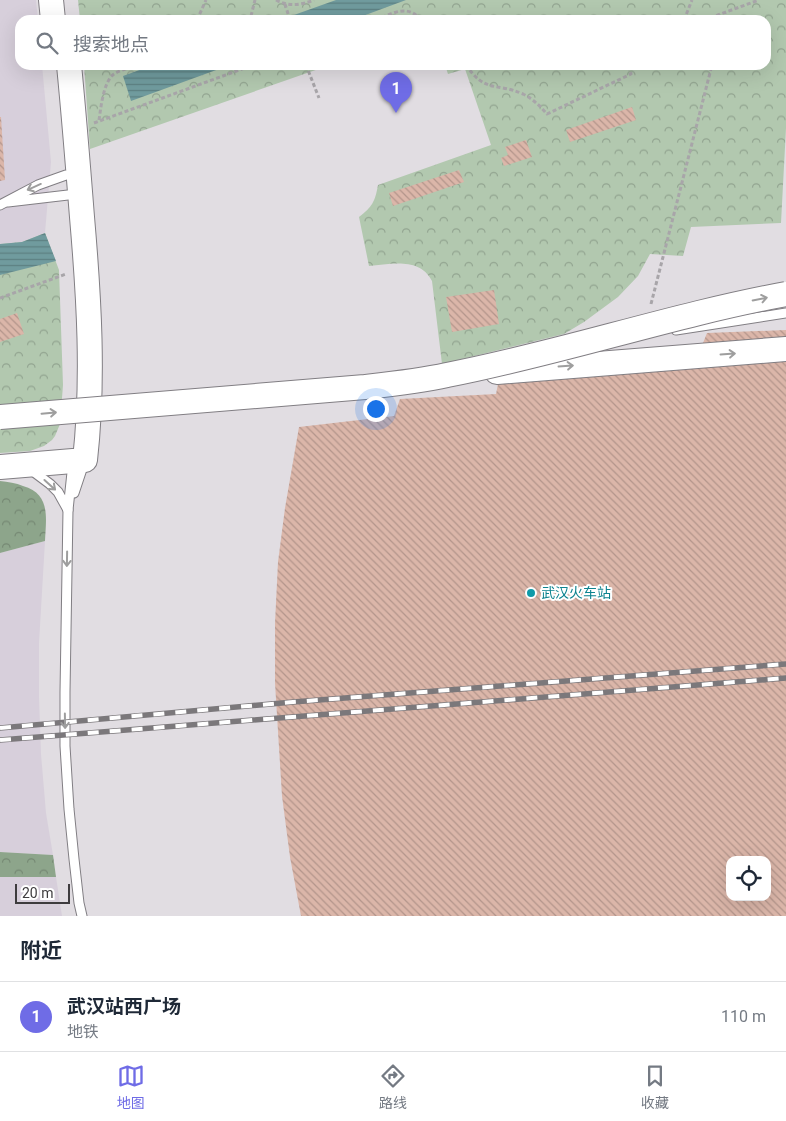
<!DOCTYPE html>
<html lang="zh">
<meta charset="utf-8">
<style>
body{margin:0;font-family:Roboto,"Noto Sans SC",sans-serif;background:#f6f6f7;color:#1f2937}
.controls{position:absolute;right:15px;bottom:15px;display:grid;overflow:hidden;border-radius:10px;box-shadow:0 5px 20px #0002}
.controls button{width:45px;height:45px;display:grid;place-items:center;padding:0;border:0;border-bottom:1px solid #e0e1e3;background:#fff;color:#1f2937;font:25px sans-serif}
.scale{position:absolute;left:15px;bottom:12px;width:55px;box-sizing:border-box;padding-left:5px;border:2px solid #3e3c3e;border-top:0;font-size:14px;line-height:18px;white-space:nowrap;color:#3e3c3e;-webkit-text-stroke:4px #fff;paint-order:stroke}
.you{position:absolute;left:375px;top:408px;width:18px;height:18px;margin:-12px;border:4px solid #fff;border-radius:50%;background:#1a73e8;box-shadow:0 0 0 8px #1a73e833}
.badge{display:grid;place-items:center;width:32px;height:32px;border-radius:50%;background:#6f6ce6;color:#fff;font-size:16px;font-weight:700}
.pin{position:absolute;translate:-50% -41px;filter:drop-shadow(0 1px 2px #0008)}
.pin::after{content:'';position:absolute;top:26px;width:18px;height:15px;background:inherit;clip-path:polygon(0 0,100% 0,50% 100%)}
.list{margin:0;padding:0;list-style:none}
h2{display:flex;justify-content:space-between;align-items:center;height:65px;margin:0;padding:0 20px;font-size:21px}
h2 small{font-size:16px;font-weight:400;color:#747a83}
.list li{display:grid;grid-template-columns:32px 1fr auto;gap:15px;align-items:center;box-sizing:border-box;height:70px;padding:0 20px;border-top:1px solid #e0e1e3}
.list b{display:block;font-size:19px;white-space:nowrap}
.list p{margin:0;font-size:16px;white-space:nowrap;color:#747a83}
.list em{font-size:16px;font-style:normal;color:#747a83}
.icon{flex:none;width:28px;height:28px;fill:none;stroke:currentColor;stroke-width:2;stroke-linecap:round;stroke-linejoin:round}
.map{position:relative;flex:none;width:786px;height:916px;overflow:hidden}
.search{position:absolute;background:#fff;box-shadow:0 5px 20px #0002;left:15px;right:15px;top:15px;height:55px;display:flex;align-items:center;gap:12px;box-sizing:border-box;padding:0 18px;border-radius:15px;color:#747a83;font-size:19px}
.sheet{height:135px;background:#fff}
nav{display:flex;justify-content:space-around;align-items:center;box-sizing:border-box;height:70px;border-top:1px solid #e0e1e3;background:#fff;font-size:14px;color:#747a83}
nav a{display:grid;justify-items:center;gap:2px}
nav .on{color:#6f6ce6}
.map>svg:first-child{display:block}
.built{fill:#d7cfdb}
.forest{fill:url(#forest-crowns)}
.park{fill:url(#park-crowns)}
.water{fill:url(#water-rules)}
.building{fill:url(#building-back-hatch);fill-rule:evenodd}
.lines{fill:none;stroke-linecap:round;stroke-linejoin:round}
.lane-casing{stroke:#817e83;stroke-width:11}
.secondary-casing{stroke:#817e83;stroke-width:26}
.path{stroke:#a8a5a9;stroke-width:3;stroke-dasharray:4 2.5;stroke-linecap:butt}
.lane{stroke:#fff;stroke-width:9}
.secondary{stroke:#fff;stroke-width:24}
.rail-casing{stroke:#7b787b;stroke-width:5.5}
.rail{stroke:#fff;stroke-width:4;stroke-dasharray:11;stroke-linecap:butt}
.secondary-bridge-casing{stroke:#817e83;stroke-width:26;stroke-linecap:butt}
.secondary-bridge{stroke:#fff;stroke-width:24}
.oneway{stroke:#9e9e9e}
.culture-dot{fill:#0f9aa8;stroke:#fff;stroke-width:2}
.labels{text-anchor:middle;stroke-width:4;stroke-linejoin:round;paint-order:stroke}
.culture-label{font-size:14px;fill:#0d838f;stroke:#fff;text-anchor:start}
</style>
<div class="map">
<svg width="786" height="916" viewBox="0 0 786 916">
<defs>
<pattern id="forest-crowns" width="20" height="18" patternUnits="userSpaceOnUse" patternTransform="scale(1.25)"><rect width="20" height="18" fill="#8da58b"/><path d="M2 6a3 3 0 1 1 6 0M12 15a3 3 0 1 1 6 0" fill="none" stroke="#758873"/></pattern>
<pattern id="park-crowns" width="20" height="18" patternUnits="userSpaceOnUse" patternTransform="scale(1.25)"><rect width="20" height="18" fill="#b2c8af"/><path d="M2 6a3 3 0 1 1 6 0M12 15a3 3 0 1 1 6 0" fill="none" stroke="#92a490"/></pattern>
<pattern id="water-rules" width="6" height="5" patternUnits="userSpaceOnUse" patternTransform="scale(1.25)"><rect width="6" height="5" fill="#709b9e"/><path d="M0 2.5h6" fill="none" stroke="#5d8082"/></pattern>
<pattern id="building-back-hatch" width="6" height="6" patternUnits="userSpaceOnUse" patternTransform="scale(1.25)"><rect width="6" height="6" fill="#dbb6a9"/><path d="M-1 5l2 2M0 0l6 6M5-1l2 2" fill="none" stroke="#b3958b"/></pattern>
</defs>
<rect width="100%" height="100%" fill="#e1dde2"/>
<g class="built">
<polygon points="0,0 36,0 38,20 20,20 20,65 42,65 51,162 45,233 22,242 0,244"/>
<polygon points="45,541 39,643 39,697 41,754 46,813 53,855 0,852 0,553"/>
<polygon points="0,876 56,877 62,916 0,916"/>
</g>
<g class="forest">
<path d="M 0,481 C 8,482 16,483 23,486 C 51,494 46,518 45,541 L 0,553 Z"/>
<polygon points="0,852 53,855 56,877 0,877"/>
</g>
<g class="park">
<path d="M 78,0 L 786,0 L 786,128 L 781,223 L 691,227 L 683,256 L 650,254 L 638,276 L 618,297 L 584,322 L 564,334 L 442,364 L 432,281 C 420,257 391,264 369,266 L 359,217 C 372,207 375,202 378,185 L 491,145 L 465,69 L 448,74 L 445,65 L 766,65 L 766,20 L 80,20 Z"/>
<polygon points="84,65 330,65 90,149"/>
<polygon points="45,233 59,270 63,385 60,424 55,436 52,440 44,446 30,451 0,453 0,244 22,242"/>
</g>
<g class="water">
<polygon points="336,0 406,0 352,20 280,20"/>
<polygon points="153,65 230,65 131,101 123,76"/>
<polygon points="45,233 56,261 0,275 0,244 22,242"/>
</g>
<g class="building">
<polygon points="632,107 636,120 570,142 566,130"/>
<polygon points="0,117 1,117 5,180 0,181"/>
<polygon points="526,140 532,157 504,166 501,158 508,155 505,147"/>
<polygon points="459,170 464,182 393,206 389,193"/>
<polygon points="494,290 499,324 452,332 446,297"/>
<polygon points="17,313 24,334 0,342 0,319"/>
<path d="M 786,330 L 786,916 L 301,916 L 290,857 L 282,796 L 275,683 L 275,623 L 278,562 L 285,508 L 299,427 L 394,416 L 400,399 L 496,394 L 499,379 L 701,348 L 707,333 ZM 730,860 L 767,860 L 767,897 L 730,897 Z"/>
</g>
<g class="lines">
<g class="lane-casing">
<g id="lane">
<polyline points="8,202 68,195"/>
<polyline points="0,205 38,185 66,175"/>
<polyline points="676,330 786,313"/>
<polyline points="73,463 68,510 65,692 65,746 69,809 74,859 79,903 82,916"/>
<polyline points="30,469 50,484 58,492 68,510"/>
<polyline points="74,493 84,463"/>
</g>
</g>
<g class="secondary-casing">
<g id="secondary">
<polyline points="51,0 53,20"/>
<polyline points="497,372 786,349"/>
<path d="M 0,467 L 85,460 C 94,379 89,298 82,217 C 78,166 74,116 69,65"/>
</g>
</g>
<g class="path">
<path d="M 276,0 C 289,7 301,5 314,0"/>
<polyline points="285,4 290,20"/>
<polyline points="197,20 206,0"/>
<polyline points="246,20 251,16 255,0"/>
<path d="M 376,20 C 392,14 407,3 421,20"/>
<polyline points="684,20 692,0"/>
<polyline points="704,20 759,0"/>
<polyline points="723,20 725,13"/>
<polyline points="306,65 319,98"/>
<path d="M 466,65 C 486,94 496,82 523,94 C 533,99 540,106 547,114 L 631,74 L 628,65"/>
<path d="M 99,120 C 101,108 103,82 114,74 C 120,70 129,68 137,65"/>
<polyline points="94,123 253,65"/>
<polyline points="0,298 66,274"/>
<polyline points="651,304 712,65"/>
</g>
<use href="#lane" class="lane"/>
<use href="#secondary" class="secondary"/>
<g class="rail-casing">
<g id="rail">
<polyline points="0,728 293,702 786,664"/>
<polyline points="0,740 786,678"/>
</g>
</g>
<use href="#rail" class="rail"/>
<g class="secondary-bridge-casing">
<path id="secondary-bridge" d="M 0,417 L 365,387 C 392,384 420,381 447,375 C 561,353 672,315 786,294"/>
</g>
<use href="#secondary-bridge" class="secondary-bridge"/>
</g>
<defs><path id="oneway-shaft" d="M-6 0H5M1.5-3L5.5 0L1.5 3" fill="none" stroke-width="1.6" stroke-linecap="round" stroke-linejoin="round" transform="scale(1.25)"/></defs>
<g class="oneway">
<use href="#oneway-shaft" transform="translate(34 187) rotate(156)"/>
<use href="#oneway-shaft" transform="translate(760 299) rotate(-11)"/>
<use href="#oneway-shaft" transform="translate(728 354) rotate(-4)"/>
<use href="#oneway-shaft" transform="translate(566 366) rotate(-4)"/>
<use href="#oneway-shaft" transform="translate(49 413) rotate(-5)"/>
<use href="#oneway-shaft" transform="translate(50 485) rotate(42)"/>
<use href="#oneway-shaft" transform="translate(67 559) rotate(91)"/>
<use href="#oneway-shaft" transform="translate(65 721) rotate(89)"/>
</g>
<circle class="culture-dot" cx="531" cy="593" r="5"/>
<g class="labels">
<g class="culture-label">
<text x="541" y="598">武汉火车站</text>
</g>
</g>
</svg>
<div class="controls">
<button><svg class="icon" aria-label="locate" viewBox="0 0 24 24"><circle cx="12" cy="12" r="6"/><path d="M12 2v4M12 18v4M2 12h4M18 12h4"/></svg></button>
</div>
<div class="scale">20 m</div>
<div class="you"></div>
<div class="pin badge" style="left:396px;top:113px">1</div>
<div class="search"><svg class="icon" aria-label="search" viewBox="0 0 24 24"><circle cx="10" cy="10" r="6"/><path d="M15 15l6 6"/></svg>搜索地点</div>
</div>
<section class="sheet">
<h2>附近<small></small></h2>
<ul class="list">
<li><span class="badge">1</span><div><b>武汉站西广场</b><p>地铁</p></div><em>110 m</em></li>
</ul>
</section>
<nav>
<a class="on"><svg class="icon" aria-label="map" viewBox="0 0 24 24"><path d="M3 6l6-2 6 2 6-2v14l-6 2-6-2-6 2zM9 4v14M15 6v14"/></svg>地图</a>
<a><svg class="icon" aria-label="directions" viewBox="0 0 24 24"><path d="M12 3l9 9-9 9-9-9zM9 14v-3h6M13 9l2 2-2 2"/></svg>路线</a>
<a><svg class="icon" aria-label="saved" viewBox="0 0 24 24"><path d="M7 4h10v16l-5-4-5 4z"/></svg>收藏</a>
</nav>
